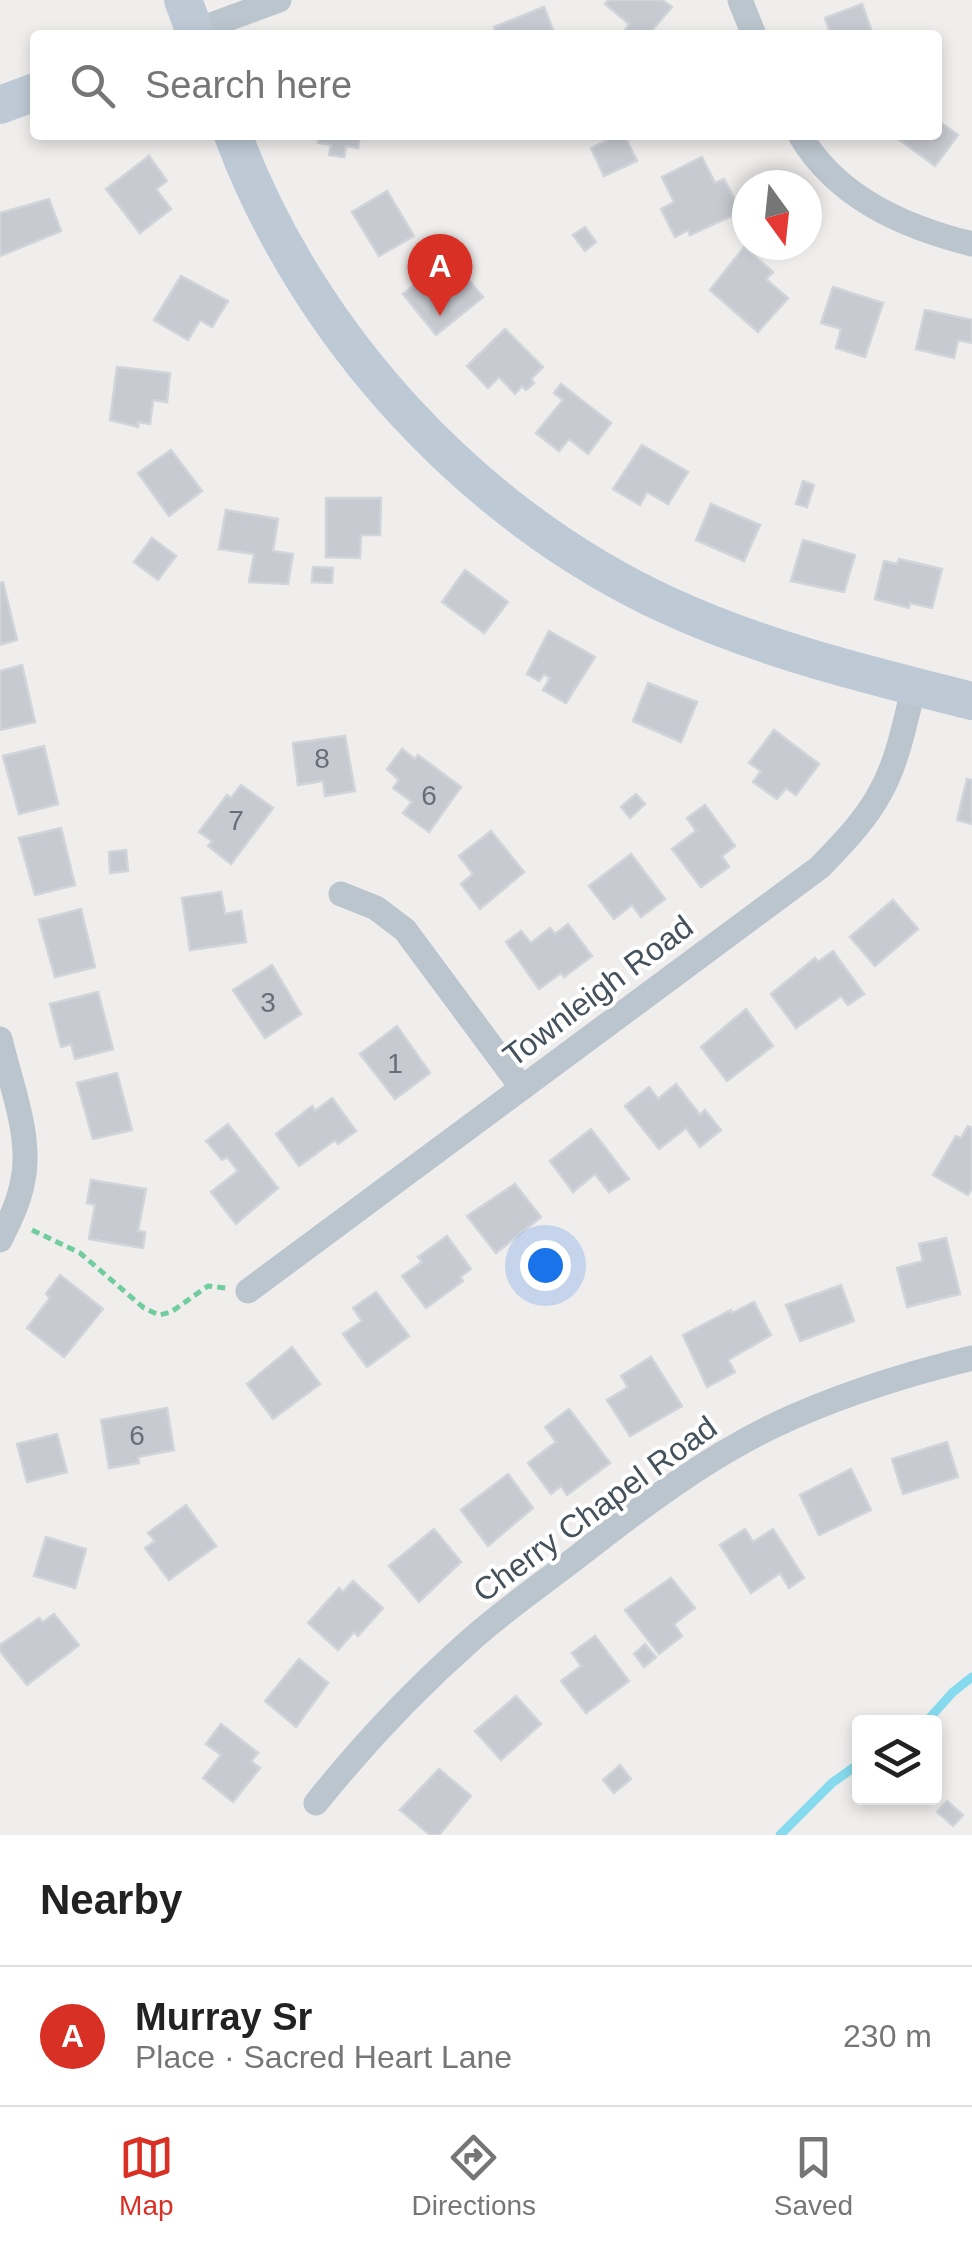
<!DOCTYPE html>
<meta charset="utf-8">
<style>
body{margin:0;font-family:Arial,sans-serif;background:#f2f2f2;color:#222}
.controls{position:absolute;right:30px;bottom:30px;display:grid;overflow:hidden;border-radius:10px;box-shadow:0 5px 15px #0003}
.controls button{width:90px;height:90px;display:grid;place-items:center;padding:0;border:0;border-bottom:2px solid #e0e0e0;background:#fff;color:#222;font:50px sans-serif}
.compass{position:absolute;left:732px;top:170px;width:90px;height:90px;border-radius:50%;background:#fff;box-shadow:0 5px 15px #0003;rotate:165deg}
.you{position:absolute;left:545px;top:1265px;width:35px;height:35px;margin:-25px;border:8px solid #fff;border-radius:50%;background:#1a73e8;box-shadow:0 0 0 15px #1a73e833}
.badge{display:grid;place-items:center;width:65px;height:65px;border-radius:50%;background:#d93025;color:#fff;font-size:32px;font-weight:700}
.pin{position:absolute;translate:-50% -82px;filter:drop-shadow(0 2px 5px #0008)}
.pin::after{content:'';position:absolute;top:52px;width:35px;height:30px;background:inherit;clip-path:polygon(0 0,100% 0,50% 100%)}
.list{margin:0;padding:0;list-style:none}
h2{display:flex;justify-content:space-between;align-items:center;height:130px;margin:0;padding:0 40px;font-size:42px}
h2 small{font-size:32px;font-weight:400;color:#767676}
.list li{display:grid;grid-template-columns:65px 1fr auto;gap:30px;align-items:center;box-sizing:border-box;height:140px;padding:0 40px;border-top:2px solid #e0e0e0}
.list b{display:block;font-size:38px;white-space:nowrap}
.list p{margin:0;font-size:32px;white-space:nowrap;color:#767676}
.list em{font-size:32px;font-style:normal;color:#767676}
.icon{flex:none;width:55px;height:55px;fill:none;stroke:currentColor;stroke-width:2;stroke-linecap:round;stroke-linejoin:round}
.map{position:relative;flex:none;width:972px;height:1835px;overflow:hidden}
.search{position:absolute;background:#fff;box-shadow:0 5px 15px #0003;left:30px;right:30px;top:30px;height:110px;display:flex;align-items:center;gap:25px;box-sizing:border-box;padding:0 35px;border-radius:10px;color:#767676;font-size:38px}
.sheet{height:270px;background:#fff}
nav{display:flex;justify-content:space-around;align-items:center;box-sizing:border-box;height:140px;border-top:2px solid #e0e0e0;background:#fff;font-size:28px;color:#767676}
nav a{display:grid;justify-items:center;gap:5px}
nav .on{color:#d93025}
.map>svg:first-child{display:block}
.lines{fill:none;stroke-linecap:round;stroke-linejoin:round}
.stream{stroke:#86daed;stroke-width:9}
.building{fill:#c7cad0;stroke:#d1d4d9;stroke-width:2.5}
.path{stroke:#72cd9e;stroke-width:5;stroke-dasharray:8 5;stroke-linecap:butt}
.street{stroke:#bbc5cd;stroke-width:25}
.secondary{stroke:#bdc9d5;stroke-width:38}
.labels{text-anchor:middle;stroke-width:8;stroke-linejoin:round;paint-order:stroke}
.number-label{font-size:28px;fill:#666f78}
.street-label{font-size:32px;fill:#45515b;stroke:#fff}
</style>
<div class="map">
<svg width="972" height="1835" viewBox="0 0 972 1835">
<rect width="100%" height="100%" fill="#f0eded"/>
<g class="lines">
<g class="stream">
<polyline points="926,1722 953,1692 972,1677"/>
<polyline points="780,1835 832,1783 860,1763"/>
</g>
</g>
<g class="building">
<polygon points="609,0 662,0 672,7 648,35 622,35 629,24 605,4"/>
<polygon points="862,4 873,35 831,35 825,18"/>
<polygon points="544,7 555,35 497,35 494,27"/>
<polygon points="937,120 958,135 935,166 893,135 937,135"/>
<polygon points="319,135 360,135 358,148 346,146 344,157 329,155 331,145 318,143"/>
<polygon points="618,135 624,135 637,161 604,176 591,148"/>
<polygon points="149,156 167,181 156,189 171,209 140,233 106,189"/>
<polygon points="702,157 715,183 724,179 741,212 690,235 688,230 675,237 661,209 674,202 662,177"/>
<polygon points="387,191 414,236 379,256 352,212"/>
<polygon points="49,199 61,231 0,256 0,213"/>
<polygon points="585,227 596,242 585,251 573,235"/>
<polygon points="744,247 773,272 766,279 788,298 758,332 710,290"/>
<polygon points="439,266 456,287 467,278 483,297 436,335 403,294"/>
<polygon points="181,276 228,301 212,327 200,320 188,340 154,320"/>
<polygon points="833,287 883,303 865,357 836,348 841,329 821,323"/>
<polygon points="925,310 972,320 972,343 958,340 954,358 916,349"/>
<polygon points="505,329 543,367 531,379 534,383 526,390 522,386 515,394 499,377 488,388 467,366"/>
<polygon points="117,367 170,373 167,402 153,400 150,424 138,422 138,427 110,420"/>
<polygon points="561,384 611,423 588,454 569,439 559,451 536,433 563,400 554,393"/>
<polygon points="642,445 688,472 668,504 647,492 640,505 613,489"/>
<polygon points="171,450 202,491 169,516 138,473"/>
<polygon points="803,481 814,485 807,507 796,504"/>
<polygon points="326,498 381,498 380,535 361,535 360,558 326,557"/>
<polygon points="711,504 760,525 744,561 696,540"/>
<polygon points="226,510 278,519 273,551 293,554 288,584 249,582 254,554 219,549"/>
<polygon points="152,538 176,556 158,580 134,562"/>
<polygon points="803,540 855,555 844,592 791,581"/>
<polygon points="899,559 942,569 932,608 910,603 909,608 875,599 884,561 897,564"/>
<polygon points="313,567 333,568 332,583 312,582"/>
<polygon points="465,570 508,602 484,633 442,602"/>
<polygon points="3,582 17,640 0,645 0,583"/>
<polygon points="549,631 595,657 566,703 543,690 550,678 544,674 539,681 527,674"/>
<polygon points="22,665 35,722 0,730 0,671"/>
<polygon points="648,683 697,702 681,742 633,721"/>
<polygon points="774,730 819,764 796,795 786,788 777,799 753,782 761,771 749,763"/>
<polygon points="345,736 355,791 325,796 323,781 298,785 293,743"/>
<polygon points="44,746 58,804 19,814 3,756"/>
<polygon points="402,749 415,759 418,755 461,787 429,832 403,813 412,802 393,788 399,780 387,769"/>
<polygon points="967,779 972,780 972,824 957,820"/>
<polygon points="241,785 273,808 231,864 208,846 212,841 199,832 227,795 231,798"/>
<polygon points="636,794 645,804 630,818 621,807"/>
<polygon points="705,805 735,846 722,856 729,867 701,887 672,849 696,831 687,818"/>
<polygon points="61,828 75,885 35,895 19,838"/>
<polygon points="491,831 524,872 480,909 461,884 473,874 459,856"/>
<polygon points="126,850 128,871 110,873 109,852"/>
<polygon points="631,854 665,899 641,917 632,905 614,919 589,886"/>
<polygon points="221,892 225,914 241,911 246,942 190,950 182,898"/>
<polygon points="893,900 918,929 875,966 850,937"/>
<polygon points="81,909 95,967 55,977 39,920"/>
<polygon points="568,924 592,956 564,977 561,973 539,989 506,942 521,931 531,943 550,928 555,934"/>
<polygon points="833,951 864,994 848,1005 841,996 796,1028 771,994 815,958 818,962"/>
<polygon points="272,965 301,1014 265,1038 233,990"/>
<polygon points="98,992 113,1049 75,1059 71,1044 61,1047 50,1004"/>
<polygon points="746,1009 773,1046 727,1081 701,1047"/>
<polygon points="397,1026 430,1073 395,1099 360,1054"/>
<polygon points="117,1073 132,1130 93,1139 77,1083"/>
<polygon points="676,1084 700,1115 705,1110 721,1130 700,1147 686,1128 659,1149 625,1106 649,1087 658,1099"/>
<polygon points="332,1098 356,1131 338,1144 335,1140 299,1166 276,1134 312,1106 315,1111"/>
<polygon points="228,1124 278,1188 236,1224 211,1192 238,1171 227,1157 222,1160 206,1141"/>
<polygon points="968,1126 972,1128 972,1188 968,1195 933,1175 956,1136 961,1138"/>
<polygon points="591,1129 629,1179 609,1192 595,1174 573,1192 550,1161"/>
<polygon points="91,1180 146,1189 138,1231 145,1232 143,1248 89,1239 95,1205 87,1203"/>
<polygon points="515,1184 541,1217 496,1253 467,1216"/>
<polygon points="447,1236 471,1269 460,1277 463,1281 426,1308 402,1276 422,1262 418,1257"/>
<polygon points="946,1238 960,1294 907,1307 897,1268 923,1261 919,1244"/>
<polygon points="60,1275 103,1309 64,1357 27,1328 50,1298 46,1294"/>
<polygon points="841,1285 854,1321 800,1341 786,1305"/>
<polygon points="376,1292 409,1336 367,1367 343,1334 362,1321 353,1308"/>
<polygon points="754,1302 771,1335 728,1360 735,1372 707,1387 683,1335 731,1310 732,1313"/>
<polygon points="292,1347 320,1384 273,1419 247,1384"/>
<polygon points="651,1357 682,1406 630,1436 607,1400 628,1387 621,1376"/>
<polygon points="167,1408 174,1450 138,1457 139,1463 109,1468 101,1420"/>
<polygon points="569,1409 610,1463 567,1495 561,1486 551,1494 528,1463 556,1442 545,1427"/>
<polygon points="57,1434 67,1472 27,1482 17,1444"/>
<polygon points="947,1442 958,1477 903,1494 892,1459"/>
<polygon points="851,1469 871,1510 819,1535 800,1495"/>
<polygon points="508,1474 533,1508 488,1546 461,1510"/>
<polygon points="186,1505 216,1546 169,1580 145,1548 155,1541 148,1533"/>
<polygon points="434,1529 461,1562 419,1602 389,1566"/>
<polygon points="745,1529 753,1542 773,1529 804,1578 789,1588 780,1573 751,1593 720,1545"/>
<polygon points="46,1537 86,1549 75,1588 34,1576"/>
<polygon points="671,1578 695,1608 674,1624 682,1636 659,1654 625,1610"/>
<polygon points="353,1581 383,1608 358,1636 354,1632 338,1650 308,1623 339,1588 343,1592"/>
<polygon points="54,1614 79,1645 27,1685 0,1651 0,1645 39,1618 43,1622"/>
<polygon points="595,1636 629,1681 586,1713 561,1681 581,1666 572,1653"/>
<polygon points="645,1644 656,1657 644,1667 634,1654"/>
<polygon points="299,1659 328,1683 296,1727 265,1701"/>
<polygon points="516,1696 541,1724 501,1760 475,1731"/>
<polygon points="221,1724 258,1753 251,1761 260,1768 233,1802 203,1778 221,1755 206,1744"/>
<polygon points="620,1765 631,1779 614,1793 603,1780"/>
<polygon points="439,1769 471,1796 439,1835 430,1835 400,1810"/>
<polygon points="947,1801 963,1815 953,1826 937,1812"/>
</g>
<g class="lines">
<polyline class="path" points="32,1230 80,1253 144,1308 159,1315 171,1312 208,1286 226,1288"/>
<g class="street">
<polyline points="740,0 754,35"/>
<polyline points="195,31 279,0"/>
<path d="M 800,135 C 837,198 904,227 972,244"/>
<polyline points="341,894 376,908 405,930 522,1088"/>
<path d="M 0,1039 C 10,1082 32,1136 23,1180 C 19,1202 10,1220 0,1240"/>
<path d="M 248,1291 L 820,867 C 842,844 865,821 880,793 C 898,761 905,722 914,686"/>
<path d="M 316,1803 C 364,1743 415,1689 473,1638 C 507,1608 545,1582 581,1554 C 641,1507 702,1461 771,1427 C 835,1396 903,1375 972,1358"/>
</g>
<g class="secondary">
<polyline points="183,0 196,35"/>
<polyline points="0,105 35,92"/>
<path d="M 233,135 C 308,336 472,515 667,605 C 764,650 869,675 972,701"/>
</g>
</g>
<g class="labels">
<g class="number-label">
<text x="322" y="768">8</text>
<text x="429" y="805">6</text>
<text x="236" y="830">7</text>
<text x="268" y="1012">3</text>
<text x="395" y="1073">1</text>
<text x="137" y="1445">6</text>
</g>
<g class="street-label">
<text transform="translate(598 991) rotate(-37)" y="11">Townleigh Road</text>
<text transform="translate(595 1509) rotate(-36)" y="11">Cherry Chapel Road</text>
</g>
</g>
</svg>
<div class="controls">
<button><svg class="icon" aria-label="layers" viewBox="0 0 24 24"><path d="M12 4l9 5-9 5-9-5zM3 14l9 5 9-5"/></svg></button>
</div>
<svg class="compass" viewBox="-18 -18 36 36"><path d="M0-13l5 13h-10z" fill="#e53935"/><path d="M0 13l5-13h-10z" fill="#767676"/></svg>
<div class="you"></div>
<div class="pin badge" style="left:440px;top:316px">A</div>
<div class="search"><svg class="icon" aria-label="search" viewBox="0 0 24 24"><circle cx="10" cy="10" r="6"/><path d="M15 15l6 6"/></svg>Search here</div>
</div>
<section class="sheet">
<h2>Nearby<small></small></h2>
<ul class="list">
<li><span class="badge">A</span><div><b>Murray Sr</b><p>Place · Sacred Heart Lane</p></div><em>230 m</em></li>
</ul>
</section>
<nav>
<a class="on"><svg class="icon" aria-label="map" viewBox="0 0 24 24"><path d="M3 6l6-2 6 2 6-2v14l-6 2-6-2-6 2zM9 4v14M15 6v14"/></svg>Map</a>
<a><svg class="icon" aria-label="directions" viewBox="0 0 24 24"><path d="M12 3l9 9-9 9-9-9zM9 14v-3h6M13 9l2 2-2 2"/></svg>Directions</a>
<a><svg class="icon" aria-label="saved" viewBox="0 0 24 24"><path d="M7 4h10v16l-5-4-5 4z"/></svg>Saved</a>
</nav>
